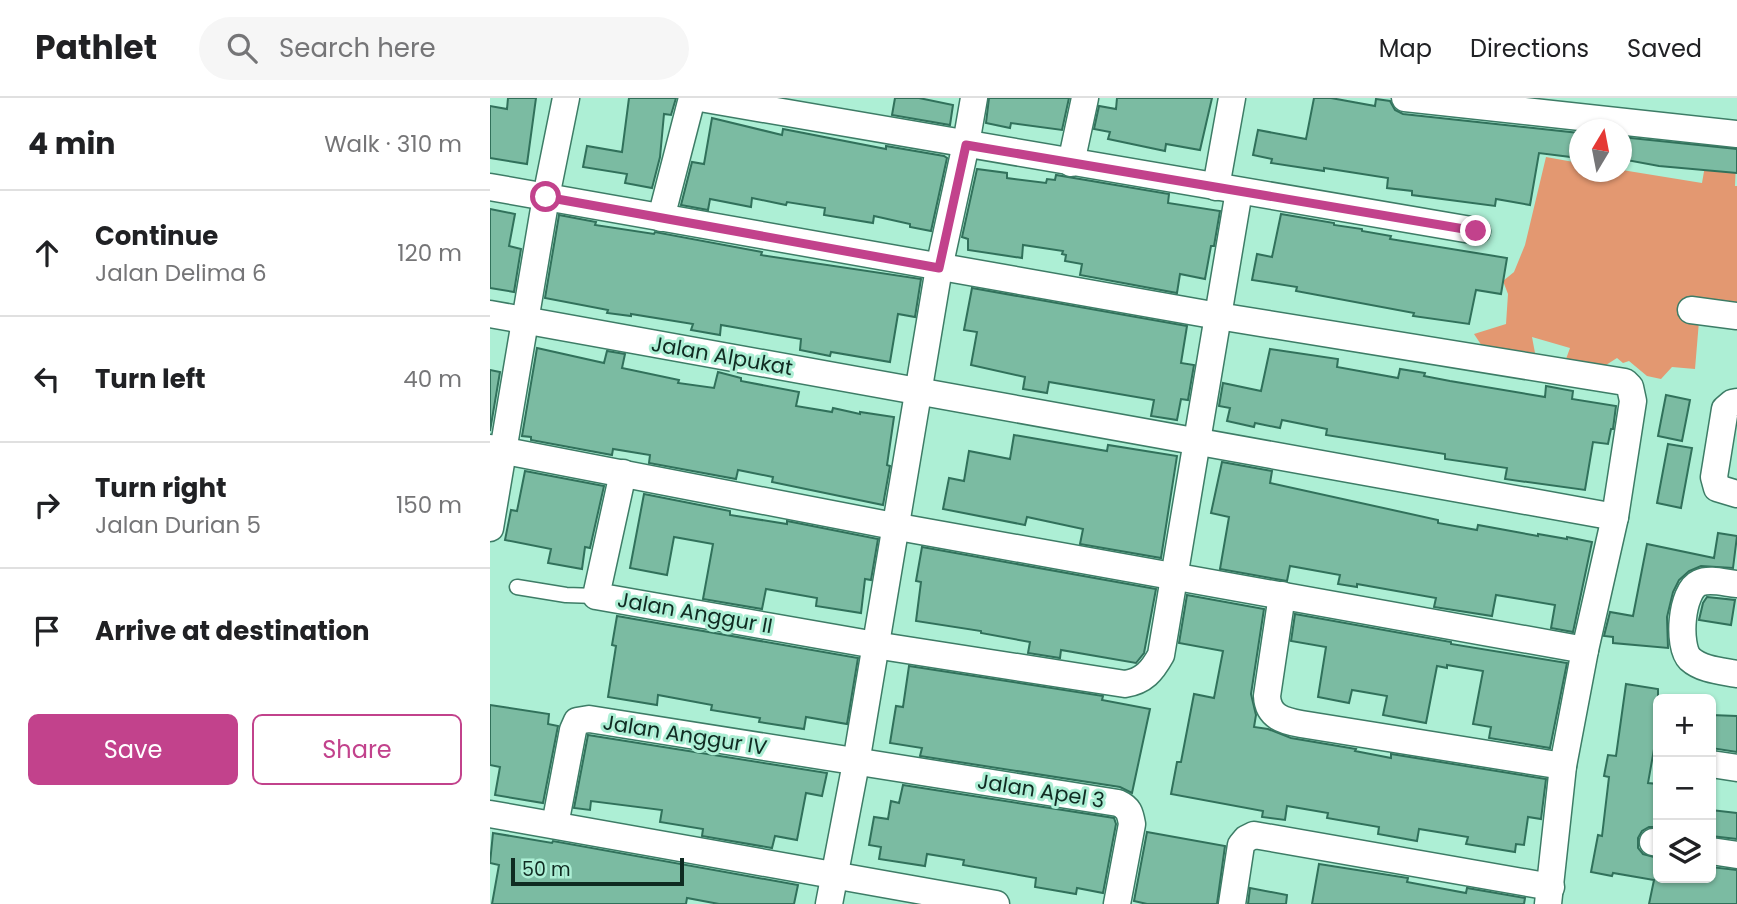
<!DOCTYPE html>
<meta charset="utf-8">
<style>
body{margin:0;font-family:Poppins,sans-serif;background:#f6f6f6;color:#202124}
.controls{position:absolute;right:21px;bottom:21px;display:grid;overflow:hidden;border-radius:10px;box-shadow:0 2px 5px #0004}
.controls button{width:63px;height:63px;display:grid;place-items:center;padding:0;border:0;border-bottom:2px solid #e0e0e0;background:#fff;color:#202124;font:35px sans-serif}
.compass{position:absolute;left:1079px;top:21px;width:63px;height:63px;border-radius:50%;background:#fff;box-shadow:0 2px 5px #0004;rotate:10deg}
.scale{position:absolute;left:21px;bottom:18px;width:173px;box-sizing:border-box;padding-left:7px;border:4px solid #102b22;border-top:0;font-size:19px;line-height:24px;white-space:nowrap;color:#102b22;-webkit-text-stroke:5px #adefd5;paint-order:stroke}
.stop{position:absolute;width:21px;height:21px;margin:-16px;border:5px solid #c2428c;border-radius:50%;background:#fff}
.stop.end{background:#c2428c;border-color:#fff;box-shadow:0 2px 7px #0008}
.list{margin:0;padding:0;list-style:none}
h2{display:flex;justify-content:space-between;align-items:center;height:91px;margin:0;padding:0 28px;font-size:30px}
h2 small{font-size:23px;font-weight:400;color:#757577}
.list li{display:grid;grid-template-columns:46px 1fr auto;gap:21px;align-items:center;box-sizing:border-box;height:126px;padding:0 28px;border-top:2px solid #e0e0e0}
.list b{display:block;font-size:26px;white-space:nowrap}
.list p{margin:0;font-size:23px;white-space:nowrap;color:#757577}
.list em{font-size:23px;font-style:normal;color:#757577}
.actions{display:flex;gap:14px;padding:21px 28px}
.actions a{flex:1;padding:16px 0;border:2px solid #c2428c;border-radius:10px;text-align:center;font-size:24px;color:#c2428c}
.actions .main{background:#c2428c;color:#fff}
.icon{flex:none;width:38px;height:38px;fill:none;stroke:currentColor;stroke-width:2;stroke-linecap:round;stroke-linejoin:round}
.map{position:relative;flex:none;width:1247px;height:806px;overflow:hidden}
header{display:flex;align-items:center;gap:42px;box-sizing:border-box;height:98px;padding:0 35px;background:#fff;border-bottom:2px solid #e0e0e0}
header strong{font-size:33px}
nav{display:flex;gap:38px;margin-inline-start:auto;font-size:24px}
.search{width:490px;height:63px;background:#f6f6f6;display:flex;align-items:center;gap:18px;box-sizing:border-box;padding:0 24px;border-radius:38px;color:#757577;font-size:26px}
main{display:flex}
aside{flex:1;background:#fff}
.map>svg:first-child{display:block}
.forest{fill:#e39871}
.building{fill:#7bbba2;stroke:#31715b;stroke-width:2}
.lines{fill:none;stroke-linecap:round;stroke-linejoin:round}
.lane-casing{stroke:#3d7c66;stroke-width:17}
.street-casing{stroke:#3d7c66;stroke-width:29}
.lane{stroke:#fff;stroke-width:14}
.street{stroke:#fff;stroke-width:26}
.route{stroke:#c2428c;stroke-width:9}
.labels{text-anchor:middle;stroke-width:6;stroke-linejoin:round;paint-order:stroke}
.street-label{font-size:21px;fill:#102b22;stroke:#adefd5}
</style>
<header>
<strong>Pathlet</strong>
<div class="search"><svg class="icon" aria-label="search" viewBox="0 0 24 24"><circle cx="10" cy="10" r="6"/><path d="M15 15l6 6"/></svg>Search here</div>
<nav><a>Map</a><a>Directions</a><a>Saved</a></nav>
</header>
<main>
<aside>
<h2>4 min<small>Walk · 310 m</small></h2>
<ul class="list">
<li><svg class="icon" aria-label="ahead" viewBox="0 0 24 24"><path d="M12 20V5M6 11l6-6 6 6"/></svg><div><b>Continue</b><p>Jalan Delima 6</p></div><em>120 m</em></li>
<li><svg class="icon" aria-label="left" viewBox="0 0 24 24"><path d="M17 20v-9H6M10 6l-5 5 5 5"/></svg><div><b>Turn left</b></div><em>40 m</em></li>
<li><svg class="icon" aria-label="right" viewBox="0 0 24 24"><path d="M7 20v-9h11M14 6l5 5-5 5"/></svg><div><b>Turn right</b><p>Jalan Durian 5</p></div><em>150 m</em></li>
<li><svg class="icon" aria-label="arrive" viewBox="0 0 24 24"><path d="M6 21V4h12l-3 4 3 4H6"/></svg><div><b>Arrive at destination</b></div></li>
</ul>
<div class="actions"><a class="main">Save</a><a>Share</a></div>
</aside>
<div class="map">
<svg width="1247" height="806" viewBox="0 0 1247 806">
<rect width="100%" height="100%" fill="#adefd5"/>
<polygon class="forest" points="1221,33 1247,37 1245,88 1247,88 1247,210 1209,223 1205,271 1182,269 1171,281 1157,278 1139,263 1133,265 1127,260 1116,267 1076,261 1080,250 1042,239 1045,255 992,248 984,236 1016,226 1018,196 1013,183 1024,174 1035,147 1056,59 1089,65 1090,74 1132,74 1132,72 1212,85"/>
<g class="building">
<polygon points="18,0 46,0 37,66 0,60 0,8 17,11"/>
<polygon points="139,0 186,0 181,17 174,16 170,59 162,90 135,85 137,76 93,69 97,48 132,54"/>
<polygon points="405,0 429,0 463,7 460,27 402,17"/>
<polygon points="499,0 579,0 572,32 521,25 520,30 496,25"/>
<polygon points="627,0 722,0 710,52 676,46 675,53 618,41 620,34 604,31 609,8 626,11"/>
<polygon points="824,0 841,0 885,8 886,1 900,3 905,12 913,16 1089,35 1089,60 1049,55 1040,107 1006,101 1005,108 922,97 922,93 897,90 898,80 834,70 834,73 781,65 782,61 763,57 768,32 816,41"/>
<polygon points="222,20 292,37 293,31 396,51 396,48 454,58 457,60 441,133 420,129 420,126 384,118 383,125 334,117 335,110 297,104 296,107 262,100 261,109 220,101 218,112 191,107 202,64 214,66"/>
<polygon points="1131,39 1247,51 1247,75 1169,68 1131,61"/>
<polygon points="487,71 517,75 517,80 556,85 557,81 565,82 566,77 679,96 678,105 730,113 724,148 721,148 715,181 690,176 687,195 590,177 592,166 575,163 576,157 572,156 573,153 533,147 532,160 478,152 478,141 472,139"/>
<polygon points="0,111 25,116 19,148 31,151 24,194 0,190"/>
<polygon points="791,116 844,125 844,127 872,131 872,133 901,138 900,141 1017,160 1011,196 986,192 979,226 923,218 924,215 806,193 807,189 762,182 767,156 782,159"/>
<polygon points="69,117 106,124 105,127 164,136 165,134 272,154 271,157 431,181 425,219 408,216 400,264 341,254 340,258 310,252 311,241 231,227 230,237 201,232 203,226 141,216 141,218 117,215 118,212 55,200"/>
<polygon points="482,190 697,228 691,265 704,267 698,302 691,301 687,322 661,318 664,302 559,284 557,295 533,291 535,279 481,267 487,234 474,232"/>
<polygon points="47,250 114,265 117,253 135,256 132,270 189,282 188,285 224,290 228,274 251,280 251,283 309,294 306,308 342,314 343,310 370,316 370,314 404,319 397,367 400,368 393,407 282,384 283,379 248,372 246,381 159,365 160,357 123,351 122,357 41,342 41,339 32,338"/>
<polygon points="780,251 848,261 847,269 908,280 910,271 935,275 934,278 960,283 1055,299 1056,288 1083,293 1082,301 1126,308 1123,331 1121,331 1118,346 1103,344 1095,392 1015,381 1017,370 955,361 955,356 836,337 837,331 792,322 790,330 765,325 764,329 737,323 740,310 729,308 733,285 771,293"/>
<polygon points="0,272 10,274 0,333"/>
<polygon points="1176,297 1200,302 1192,343 1168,338"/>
<polygon points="524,337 617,353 618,347 687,358 671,460 590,446 593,431 537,419 535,427 453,411 459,380 474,383 479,353 520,361"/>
<polygon points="1178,346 1202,350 1191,410 1167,405"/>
<polygon points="732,364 782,373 780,385 948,422 948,425 987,432 988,427 1048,438 1048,436 1077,441 1077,439 1102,444 1083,534 1061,530 1065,507 1006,497 1002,518 944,509 946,500 867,486 867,489 848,486 850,477 800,468 797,483 730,471 739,419 721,415"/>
<polygon points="35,373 114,388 100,450 95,449 92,471 58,465 61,451 15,442 21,412 27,413"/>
<polygon points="154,396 240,413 240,417 297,426 297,423 388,441 381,482 375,481 371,515 326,508 327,500 276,491 272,511 213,501 223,446 184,439 177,477 140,470"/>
<polygon points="1228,435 1247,438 1243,470 1211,468 1199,473 1189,482 1183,494 1177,519 1178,550 1123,545 1123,539 1114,538 1120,514 1143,518 1157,446 1224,460"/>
<polygon points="432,449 666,491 654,555 646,565 571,552 570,560 538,555 540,544 491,535 491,533 426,523 431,484 426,483"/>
<polygon points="697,497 774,511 761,596 766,617 764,629 778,631 801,640 866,651 865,653 901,660 901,656 1056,681 1051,721 1038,719 1034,747 1026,746 1025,754 976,746 978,739 929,731 927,743 888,736 889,729 837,720 838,715 797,708 795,722 772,719 773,713 681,696 687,664 691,664 704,596 724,600 733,553 689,545"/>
<polygon points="1217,499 1245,502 1241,527 1209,522 1213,505"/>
<polygon points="805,516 961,544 961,546 1077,565 1060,650 999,640 1001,629 983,626 993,573 957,567 957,570 947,568 936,625 893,617 897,598 862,592 859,605 828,599 836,549 801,543"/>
<polygon points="127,518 368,560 357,626 316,619 314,631 269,624 270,620 221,612 222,607 168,597 167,607 118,599 126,548 122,547"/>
<polygon points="419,568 613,598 612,602 660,611 642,695 630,689 430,658 432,650 400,645 406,608 413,609"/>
<polygon points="1136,586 1168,591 1168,640 1166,640 1158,685 1168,686 1168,729 1159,729 1152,733 1148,740 1148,750 1153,756 1168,760 1168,780 1221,780 1221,769 1247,772 1247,806 1159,806 1164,782 1123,775 1122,778 1101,774 1108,737 1112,738 1119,679 1114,678 1118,657 1126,658"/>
<polygon points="0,607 59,616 58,626 68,628 53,705 5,697 10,669 0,667"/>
<polygon points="1221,617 1247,618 1247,654 1221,650"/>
<polygon points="98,637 337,675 332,698 316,695 307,742 285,738 282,750 212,738 213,731 170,724 172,712 101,703 100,712 84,710"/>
<polygon points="413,687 624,720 626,726 613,795 587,790 586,796 545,789 546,780 473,767 474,762 437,756 435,768 389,761 391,749 379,747 384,719 398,721 401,703 409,705"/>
<polygon points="1221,712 1247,715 1247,741 1221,738"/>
<polygon points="657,734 735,748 727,806 657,806 644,803"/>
<polygon points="3,735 62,745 63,743 308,787 304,806 229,806 197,800 196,806 2,806 9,767 0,765"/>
<polygon points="829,766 918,780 917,784 976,795 977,790 1035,800 1034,806 822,806"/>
<polygon points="760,790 797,797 796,806 758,806"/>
</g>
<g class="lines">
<g class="lane-casing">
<polyline id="lane" points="27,489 76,497 106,498"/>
</g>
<g class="street-casing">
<g id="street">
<polyline points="210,0 987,133"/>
<polyline points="915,0 1247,36"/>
<polyline points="581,65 595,0"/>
<polyline points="0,89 728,218 1135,284 1140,289 1143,303 1125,419 1095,552 1073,668 1058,806"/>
<polyline points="726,89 742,0"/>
<polyline points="171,120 202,0"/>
<polyline points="1201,212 1247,218"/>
<polyline points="0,216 1125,419"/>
<polyline points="1247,304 1242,305 1235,311 1224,379 1227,390 1247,396"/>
<polyline points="0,350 414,430 1095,552"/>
<path d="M 133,375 L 106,498 L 391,548 L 635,586 C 654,583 662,573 671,557 L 749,93"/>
<polyline points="0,430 56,99 76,0"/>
<path d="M 1247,486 C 1235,485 1220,480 1209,485 C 1191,493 1187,548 1200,561 C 1212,572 1232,573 1247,576"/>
<path d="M 792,497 L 777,598 C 778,619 794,623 811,626 L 1073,668"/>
<polyline points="1221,666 1247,670"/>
<polyline points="0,716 506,806"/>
<path d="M 65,727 L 83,632 L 87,623 L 99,621 L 628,705 C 639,710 640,715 642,726 L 627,806"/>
<polyline points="1163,744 1168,745"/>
<polyline points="1221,753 1247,757"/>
<polyline points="339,806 366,665 449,170 476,46 484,0"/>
<polyline points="742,806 751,747 756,741 764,737 1061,789"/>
</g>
</g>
<use href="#lane" class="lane"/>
<use href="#street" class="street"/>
</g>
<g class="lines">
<polyline class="route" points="56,99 449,170 476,47 986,133"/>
</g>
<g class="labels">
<g class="street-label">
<text transform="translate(232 258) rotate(10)" y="7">Jalan Alpukat</text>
<text transform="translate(205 515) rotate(10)" y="7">Jalan Anggur II</text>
<text transform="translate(195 637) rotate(9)" y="7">Jalan Anggur IV</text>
<text transform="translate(551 693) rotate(9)" y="7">Jalan Apel 3</text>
</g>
</g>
</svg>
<div class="controls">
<button>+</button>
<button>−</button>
<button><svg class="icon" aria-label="layers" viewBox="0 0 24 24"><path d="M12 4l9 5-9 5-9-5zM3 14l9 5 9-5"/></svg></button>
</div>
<svg class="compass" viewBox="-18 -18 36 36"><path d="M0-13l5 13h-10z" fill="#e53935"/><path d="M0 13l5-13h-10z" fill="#757577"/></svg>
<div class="scale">50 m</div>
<div class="stop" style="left:56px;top:99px"></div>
<div class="stop end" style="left:986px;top:133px"></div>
</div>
</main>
